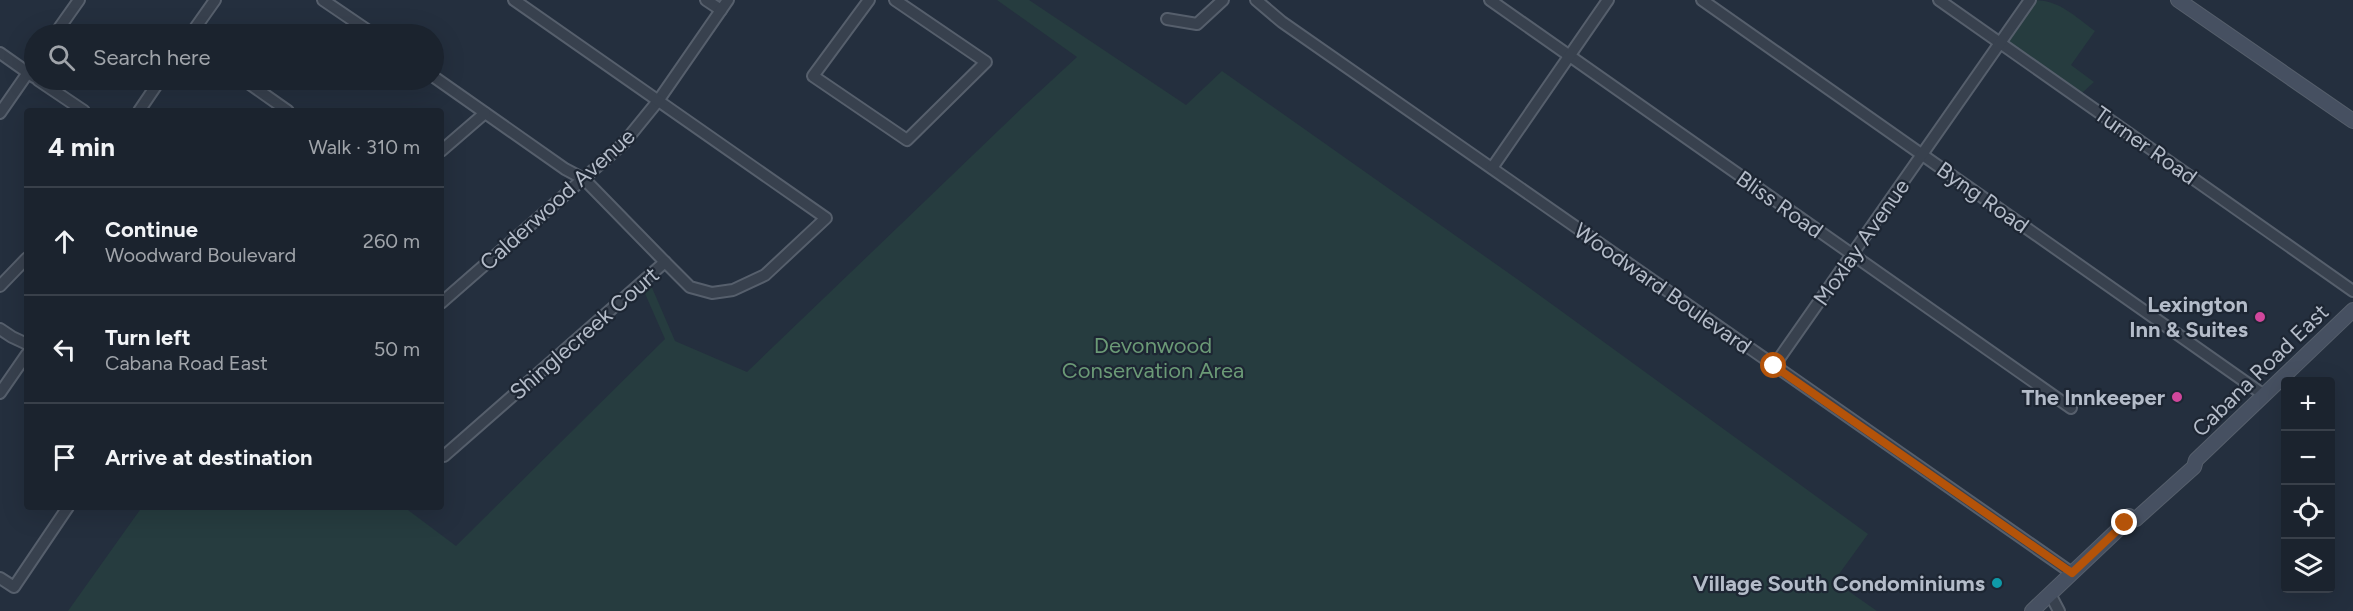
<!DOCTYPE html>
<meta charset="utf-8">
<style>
body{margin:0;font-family:Figtree,sans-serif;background:#282f3a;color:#f1f3f6}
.controls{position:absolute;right:18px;bottom:18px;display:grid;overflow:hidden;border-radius:6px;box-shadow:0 6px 24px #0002}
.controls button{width:54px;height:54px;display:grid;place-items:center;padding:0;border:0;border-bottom:2px solid #39404a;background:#1b232e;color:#f1f3f6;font:30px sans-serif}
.stop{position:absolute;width:18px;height:18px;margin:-14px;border:4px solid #b45309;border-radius:50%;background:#fff}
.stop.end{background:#b45309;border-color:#fff;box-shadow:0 2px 6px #0008}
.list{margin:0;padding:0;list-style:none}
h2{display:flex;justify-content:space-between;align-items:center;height:78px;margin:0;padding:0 24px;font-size:26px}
h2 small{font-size:20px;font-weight:400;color:#a0a4aa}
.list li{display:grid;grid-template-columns:39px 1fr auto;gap:18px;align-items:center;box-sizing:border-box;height:108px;padding:0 24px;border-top:2px solid #39404a}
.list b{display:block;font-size:22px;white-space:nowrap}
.list p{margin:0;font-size:20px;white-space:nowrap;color:#a0a4aa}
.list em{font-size:20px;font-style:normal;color:#a0a4aa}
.icon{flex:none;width:33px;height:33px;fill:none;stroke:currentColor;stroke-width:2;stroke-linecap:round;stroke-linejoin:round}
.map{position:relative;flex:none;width:2353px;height:611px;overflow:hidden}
.search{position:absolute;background:#1b232e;box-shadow:0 6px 24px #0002;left:24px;top:24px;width:420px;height:66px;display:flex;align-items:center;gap:15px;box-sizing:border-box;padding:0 21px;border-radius:33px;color:#a0a4aa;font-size:22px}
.panel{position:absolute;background:#1b232e;box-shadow:0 6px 24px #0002;left:24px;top:108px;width:420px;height:402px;border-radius:6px}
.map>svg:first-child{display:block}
.green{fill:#263c3f}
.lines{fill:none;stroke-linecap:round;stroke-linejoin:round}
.minor-casing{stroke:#565f6c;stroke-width:14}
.secondary-casing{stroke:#565f6c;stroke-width:16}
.minor{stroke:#38414e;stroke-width:10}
.secondary{stroke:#465061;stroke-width:14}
.route{stroke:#b45309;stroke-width:8}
.hotel-dot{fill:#d1479c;stroke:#1d2633;stroke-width:2}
.culture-dot{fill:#0f9aa8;stroke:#1d2633;stroke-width:2}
.labels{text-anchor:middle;stroke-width:4.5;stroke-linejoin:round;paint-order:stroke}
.street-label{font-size:22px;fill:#b4bcc9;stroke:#1d2633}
.poi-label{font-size:22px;font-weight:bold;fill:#b4bcc9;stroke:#1d2633;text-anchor:end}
.park-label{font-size:22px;fill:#6b9a76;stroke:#1d2633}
</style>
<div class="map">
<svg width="2353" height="611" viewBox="0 0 2353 611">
<rect width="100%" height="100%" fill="#242f3e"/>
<g class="green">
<polygon points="997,0 1029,0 1186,105 1222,71 1517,279 1868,534 1834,581 1877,611 68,611 142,507 404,507 456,546 665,339 643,289 650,283 675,341 747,372 1024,106 1077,57"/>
<path d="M 2033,0 C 2060,0 2074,16 2095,31 L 2071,65 L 2094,82 L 2082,93 L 2010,45 L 2010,34 Z"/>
</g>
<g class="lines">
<g class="minor-casing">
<g id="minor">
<polyline points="323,0 373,34"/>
<polyline points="706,0 721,10"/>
<polyline points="869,0 813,76 907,140 986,62 895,0"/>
<polyline points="1256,0 1282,22 2072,573"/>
<polyline points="1490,0 2071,408"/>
<polyline points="1702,0 2264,395"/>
<polyline points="1939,0 2353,291"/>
<polyline points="1167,19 1197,24 1223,0"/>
<polyline points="55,34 79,0"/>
<polyline points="191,34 215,0"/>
<polyline points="0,53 34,77"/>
<polyline points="434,77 565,169 584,179 665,262"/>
<polyline points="38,80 84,111"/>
<polyline points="244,80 288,111"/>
<polyline points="139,111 160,80"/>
<polyline points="0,113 34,64"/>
<polyline points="441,151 485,113"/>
<polyline points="1492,168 1608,0"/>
<polyline points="0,286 27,258"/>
<polyline points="441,303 623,144 658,101 728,0"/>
<polyline points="0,329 12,337 27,344"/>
<polyline points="1774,366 2030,0"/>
<polyline points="0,393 27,354"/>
<polyline points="444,456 665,262 690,287 712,293 733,290 765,275 826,218 514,0"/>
<polyline points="0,578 14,587 68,507"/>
<polyline points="2050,594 2059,611"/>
</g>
</g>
<g class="secondary-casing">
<g id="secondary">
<polyline points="2178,0 2353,121"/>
<polyline points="2125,523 2136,519 2194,467 2196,460 2353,310"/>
<polyline points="2032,611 2125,523 2129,516"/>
</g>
</g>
<use href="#minor" class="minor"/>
<use href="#secondary" class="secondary"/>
</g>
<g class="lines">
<polyline class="route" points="1774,366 2072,573 2125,523"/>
</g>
<g class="hotel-dot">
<circle cx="2260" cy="317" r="6"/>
<circle cx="2177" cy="397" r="6"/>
</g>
<circle class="culture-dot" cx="1997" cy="583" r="6"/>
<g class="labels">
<g class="street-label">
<text transform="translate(2146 145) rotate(35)" y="8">Turner Road</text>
<text transform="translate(1983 197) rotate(35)" y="8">Byng Road</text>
<text transform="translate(557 199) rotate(-42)" y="8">Calderwood Avenue</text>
<text transform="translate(1780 204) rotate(35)" y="8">Bliss Road</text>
<text transform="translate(1861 242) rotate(-55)" y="8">Moxlay Avenue</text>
<text transform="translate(1663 288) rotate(35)" y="8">Woodward Boulevard</text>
<text transform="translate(584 333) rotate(-41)" y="8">Shinglecreek Court</text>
<text transform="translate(2260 370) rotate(-44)" y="8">Cabana Road East</text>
</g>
<g class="poi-label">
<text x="2248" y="312">Lexington<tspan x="2248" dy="25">Inn &amp; Suites</tspan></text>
<text x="2165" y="405">The Innkeeper</text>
<text x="1985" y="591">Village South Condominiums</text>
</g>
<g class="park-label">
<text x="1153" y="353">Devonwood<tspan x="1153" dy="25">Conservation Area</tspan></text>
</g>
</g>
</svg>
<div class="controls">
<button>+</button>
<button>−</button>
<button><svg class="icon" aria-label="locate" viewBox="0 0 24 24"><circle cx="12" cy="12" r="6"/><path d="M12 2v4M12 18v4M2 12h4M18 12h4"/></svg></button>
<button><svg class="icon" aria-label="layers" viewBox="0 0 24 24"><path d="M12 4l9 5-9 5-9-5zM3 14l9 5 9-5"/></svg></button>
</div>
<div class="stop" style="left:1774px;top:366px"></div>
<div class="stop end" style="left:2125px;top:523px"></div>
<div class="search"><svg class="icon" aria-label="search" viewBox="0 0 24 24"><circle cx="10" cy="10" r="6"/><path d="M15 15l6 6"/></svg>Search here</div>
<section class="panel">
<h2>4 min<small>Walk · 310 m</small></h2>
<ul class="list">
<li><svg class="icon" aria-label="ahead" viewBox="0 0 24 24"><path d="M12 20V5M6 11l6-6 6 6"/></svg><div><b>Continue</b><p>Woodward Boulevard</p></div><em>260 m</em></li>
<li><svg class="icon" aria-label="left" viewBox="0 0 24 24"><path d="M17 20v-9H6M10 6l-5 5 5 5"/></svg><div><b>Turn left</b><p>Cabana Road East</p></div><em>50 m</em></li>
<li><svg class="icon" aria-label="arrive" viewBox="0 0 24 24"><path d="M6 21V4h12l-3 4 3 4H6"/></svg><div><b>Arrive at destination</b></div></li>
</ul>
</section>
</div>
